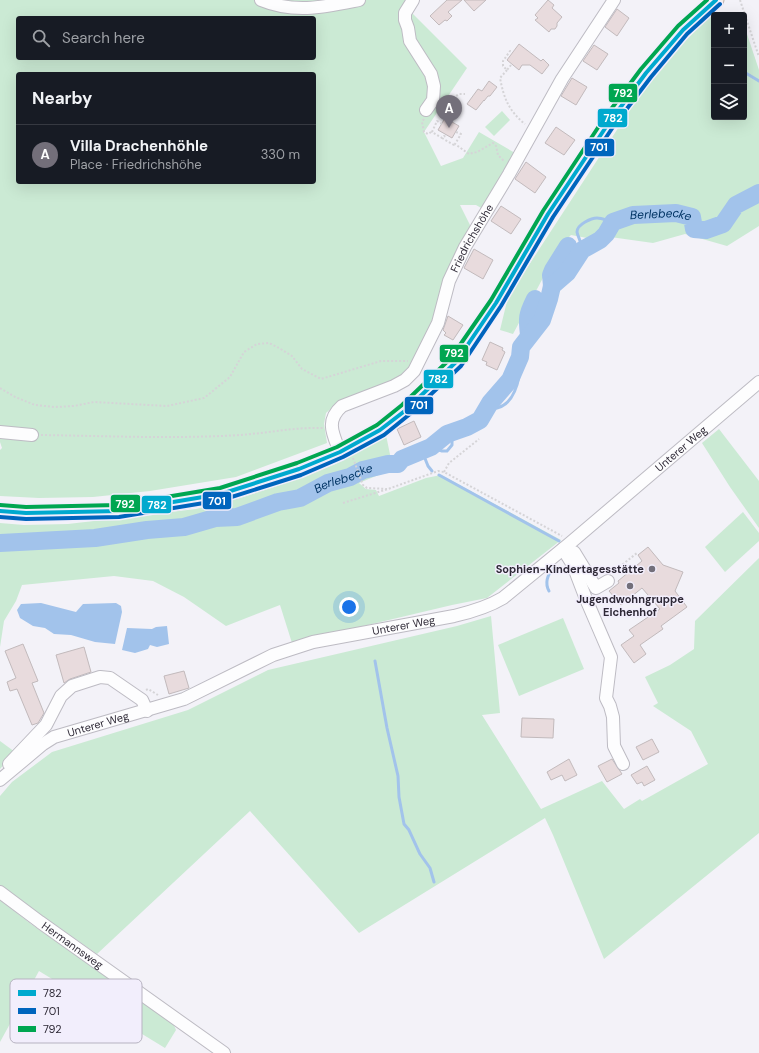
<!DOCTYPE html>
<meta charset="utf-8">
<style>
body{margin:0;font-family:"DM Sans",sans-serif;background:#242831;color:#f1f3f6}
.controls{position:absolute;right:12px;top:12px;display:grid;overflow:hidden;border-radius:4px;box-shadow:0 4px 16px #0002}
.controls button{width:36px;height:36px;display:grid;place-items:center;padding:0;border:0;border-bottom:1px solid #363941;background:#171b24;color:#f1f3f6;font:20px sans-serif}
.you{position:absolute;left:349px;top:607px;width:14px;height:14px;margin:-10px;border:3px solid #fff;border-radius:50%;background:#1a73e8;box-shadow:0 0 0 6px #1a73e833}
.badge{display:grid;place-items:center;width:26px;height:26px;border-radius:50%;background:#736f7a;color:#fff;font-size:13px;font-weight:700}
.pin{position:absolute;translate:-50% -33px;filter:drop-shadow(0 1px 2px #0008)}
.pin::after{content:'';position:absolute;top:21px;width:14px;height:12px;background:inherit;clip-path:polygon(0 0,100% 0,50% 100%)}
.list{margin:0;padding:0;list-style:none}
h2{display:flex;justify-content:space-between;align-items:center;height:52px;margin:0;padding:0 16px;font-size:17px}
h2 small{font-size:13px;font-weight:400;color:#9ea1a6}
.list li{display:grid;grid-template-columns:26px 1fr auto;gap:12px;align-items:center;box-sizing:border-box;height:60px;padding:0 16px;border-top:1px solid #363941}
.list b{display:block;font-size:15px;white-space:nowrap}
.list p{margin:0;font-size:13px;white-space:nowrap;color:#9ea1a6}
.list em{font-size:13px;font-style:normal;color:#9ea1a6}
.icon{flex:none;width:22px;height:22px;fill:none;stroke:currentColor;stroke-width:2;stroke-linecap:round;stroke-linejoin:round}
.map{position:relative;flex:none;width:759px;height:1053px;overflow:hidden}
.search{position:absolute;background:#171b24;box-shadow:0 4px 16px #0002;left:16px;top:16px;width:300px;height:44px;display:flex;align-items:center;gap:10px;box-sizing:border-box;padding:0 14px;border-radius:4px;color:#9ea1a6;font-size:15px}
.panel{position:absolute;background:#171b24;box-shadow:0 4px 16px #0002;left:16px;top:72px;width:300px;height:112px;border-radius:4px}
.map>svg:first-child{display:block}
.green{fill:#cbead4;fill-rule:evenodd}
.water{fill:#a2c3eb}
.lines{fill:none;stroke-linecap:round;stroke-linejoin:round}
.stream{stroke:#a2c3eb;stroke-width:3}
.river{stroke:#a2c3eb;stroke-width:18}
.building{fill:#e8dbdd;stroke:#c2babc}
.minor-casing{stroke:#bdbbc3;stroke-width:14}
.major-casing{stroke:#beb3ac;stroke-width:17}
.path{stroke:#d5d4d7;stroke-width:2;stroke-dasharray:2 2;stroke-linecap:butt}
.minor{stroke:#fdfdfe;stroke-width:12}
.major{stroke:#f2ece6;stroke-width:15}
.bus-1-casing{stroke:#f2eefc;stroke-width:7}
.bus-2-casing{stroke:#f2eefc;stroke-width:7}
.bus-3-casing{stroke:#f2eefc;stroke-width:7}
.bus-1{stroke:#00a9ce;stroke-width:4}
.bus-2{stroke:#0065bd;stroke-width:4}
.bus-3{stroke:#00a651;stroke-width:4}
.poi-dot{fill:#736f7a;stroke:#f2eefc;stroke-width:1.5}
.labels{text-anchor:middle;stroke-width:3;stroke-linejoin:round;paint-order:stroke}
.street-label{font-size:11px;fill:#2e2936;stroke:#f2eefc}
.poi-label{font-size:11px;font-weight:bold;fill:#2e2936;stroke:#f2eefc;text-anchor:end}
.water-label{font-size:12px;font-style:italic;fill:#003464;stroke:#f2eefc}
.key{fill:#f2eefc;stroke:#b7b3c1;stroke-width:1}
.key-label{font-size:11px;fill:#2e2936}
.line-badge{stroke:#f2eefc;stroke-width:1.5}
.badge-label{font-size:11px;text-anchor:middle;font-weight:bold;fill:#fff}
</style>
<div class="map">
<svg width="759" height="1053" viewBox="0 0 759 1053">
<rect width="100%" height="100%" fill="#f3f2f8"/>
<g class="green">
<path d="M 0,0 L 416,0 L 410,11 L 467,68 L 424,132 L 441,166 L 463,158 L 479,132 L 515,153 L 483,209 L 476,205 L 460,205 L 471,227 L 415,371 L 335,405 L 326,413 L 324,424 L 327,443 L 236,477 L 150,491 L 93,497 L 39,498 L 0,496 L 0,450 L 2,448 L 0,442 ZM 18,18 L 314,18 L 314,58 L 18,58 ZM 18,74 L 314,74 L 314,182 L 18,182 Z"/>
<polygon points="740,13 741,15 714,15 714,117 744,117 744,25 759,70 759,226 727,246 685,234 653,243 596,235 587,238 571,235 560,246 513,334 500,330 508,297 639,96 682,44 713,14"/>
<polygon points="502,111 510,120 494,136 485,127"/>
<polygon points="719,429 759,481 759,528 730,487 702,443"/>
<polygon points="386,435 393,469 359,483 366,489 376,490 379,496 426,478 441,475 561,540 487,598 452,605 292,643 280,605 226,626 184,597 153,581 114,576 22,585 16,601 4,621 0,647 0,523 24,525 68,524 196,509 240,498 292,481 335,464"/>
<polygon points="743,512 759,533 759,541 725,572 705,547"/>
<polygon points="759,558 759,833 604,959 553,835 545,818 359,933 250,811 97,954 0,886 0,796 12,782 52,752 188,710 268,670 457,626 491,616 500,713 482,715 541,809 602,781 624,809 640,799 642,801 708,764 691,731 653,706 658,703 645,677 670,665 694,649 695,621"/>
<polygon points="563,618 584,669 519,696 498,645"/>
<polygon points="0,741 15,752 0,769"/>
<polygon points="0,900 31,924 173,1023 176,1030 165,1048 39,971 0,1042"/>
</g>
<g class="water">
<polygon points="41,603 76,612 83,604 116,603 121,606 122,612 115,644 95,642 71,635 54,634 45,628 33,626 20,618 17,610 21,604"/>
<polygon points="167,626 169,644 157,647 150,645 148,649 135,653 122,650 127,628 152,629 156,627"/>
</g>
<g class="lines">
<g class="stream">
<polyline points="744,72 759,81"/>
<path d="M 582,250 C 582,242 578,238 577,232 C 577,224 592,218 597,218 C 602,218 608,221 613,222"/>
<path d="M 488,408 C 515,412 521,377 520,357"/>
<polyline points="431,447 442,451 447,451 452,445 452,432"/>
<polyline points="422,451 428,466 432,471"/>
<polyline points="439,475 559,541"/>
<path d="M 549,591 C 544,582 548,574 554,567"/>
<polyline points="375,661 387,728 398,776 399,797 404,824 409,830 420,854 430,868 434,882"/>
</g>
<g class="river">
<polyline points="552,286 551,275 553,270 568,246"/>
<path d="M 529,335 C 527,318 527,315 535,299"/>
<path id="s1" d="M 0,543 L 95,538 L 147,530 L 184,527 L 215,518 L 237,517 L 278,502 L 300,498 L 328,483 L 350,477 L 363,470 L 388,464 L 398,464 L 402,459 L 431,447 L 447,434 L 467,427 L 480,420 L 490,403 L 510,380 L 520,357 L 521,347 L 542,320 L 549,299 L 552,286 L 567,273 L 582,250 L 600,240 L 606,234 L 613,222 L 633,215 L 676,213 L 692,217 L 694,229 L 706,230 L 723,224 L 736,205 L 759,193"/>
</g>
</g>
<g class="building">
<polygon points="447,0 462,0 448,12 452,16 447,21 445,20 439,25 430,16"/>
<polygon points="464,0 486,0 474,11"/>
<polygon points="548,0 554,5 552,8 562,17 557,23 557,26 555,29 551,29 549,32 535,20 538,18 535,15"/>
<polygon points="617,9 629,18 617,36 605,27"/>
<polygon points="519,44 541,61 543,59 549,65 542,74 530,65 522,65 519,70 507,60"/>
<polygon points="594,45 608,54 597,70 583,61"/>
<polygon points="572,78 587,87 576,105 561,96"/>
<polygon points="489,81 497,87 490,96 488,96 484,101 484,100 476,110 467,104 478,89 482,91"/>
<polygon points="445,118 459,126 452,138 438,130"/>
<polygon points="556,127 575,140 564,155 545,143"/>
<polygon points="526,162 546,177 535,193 515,179"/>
<polygon points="501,206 521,219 511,234 491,221"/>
<polygon points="474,249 493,260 483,279 464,268"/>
<polygon points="448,316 463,325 453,340 444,335 446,333 443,330"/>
<polygon points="490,342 503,348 502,350 505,352 497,370 486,365 487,362 482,360"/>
<polygon points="414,421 421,437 404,445 397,429"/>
<polygon points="648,547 663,565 683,572 675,591 687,607 661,626 663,629 640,645 646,654 634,663 621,645 634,636 629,630 660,609 642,588 621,605 609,591 619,583 618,581 642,561 638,555"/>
<polygon points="23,644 38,681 32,683 44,713 38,723 32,725 17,689 10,691 7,682 16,678 5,651"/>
<polygon points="84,647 91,672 70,679 64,683 56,655"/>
<polygon points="184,671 189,688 169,694 164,676"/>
<polygon points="522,718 554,719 553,738 521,737"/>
<polygon points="652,739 659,752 643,760 636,747"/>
<polygon points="569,759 577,775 565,781 562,775 551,780 547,772"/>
<polygon points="612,759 622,774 607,782 598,766"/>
<polygon points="647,766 655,780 644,786 642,782 637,784 631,775"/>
</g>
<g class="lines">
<g class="minor-casing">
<g id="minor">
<path d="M 261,0 C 295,14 324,7 359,0"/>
<polyline points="413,0 405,13 405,20 408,28 410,41 431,74 434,86 433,100 426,110"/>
<polyline points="0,432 32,435"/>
<path id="s2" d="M 340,452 C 333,434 325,421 342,406 L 394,386 L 405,380 L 414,371 L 438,323 L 449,281 L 465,247 L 509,174 L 562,79 L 614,0"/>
<polyline points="563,549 573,565 586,599 611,657 606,698 610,706 613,717 614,746 623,764"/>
<polyline points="574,552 596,588 608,581"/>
<polyline points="9,764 46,725 61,696 72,686 100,677 110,678 142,700 147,711"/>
<path id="s3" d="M 0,780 L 43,744 L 54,737 L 184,699 L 273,655 L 313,642 L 454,616 C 471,612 488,607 503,598 L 569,544 L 759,382"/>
<path id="s4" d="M 0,892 L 40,922 L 224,1053"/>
</g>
</g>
<g class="major-casing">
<polyline id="major" points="0,511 26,513 119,511 189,500 221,494 258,483 299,469 340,452 380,430 406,410 456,362 496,303 548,214 608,124 646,73 683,30 716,0"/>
</g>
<g class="path">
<polyline points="740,0 759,57"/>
<polyline points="511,65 507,70 503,66 503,61 510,51 512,52"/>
<path d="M 507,70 L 500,78 C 504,99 509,111 525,124"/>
<polyline points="443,105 459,94 465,94"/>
<polyline points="424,119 422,122 424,132 428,134 431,132"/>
<polyline points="442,124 437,121 432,132 442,138 444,136 446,137"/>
<polyline points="456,132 461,134 455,144 469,154 477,152 493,143 496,146 498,155 504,161"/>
<polyline points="442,138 454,145 455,144"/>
<polyline points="0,388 15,397 35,405 55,407 74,406 94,402 167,406 204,398 230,377 244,352 257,344 269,343 279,348 292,356 302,369 321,379 381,361 408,361"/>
<path d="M 41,435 C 108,436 174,439 240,435 C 268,433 295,427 323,428"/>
<polyline points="353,458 363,485 367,488 387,489"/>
<polyline points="444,472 449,463 479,439"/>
<polyline points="343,503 388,489 438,471 444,472 562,536"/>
<polyline points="613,572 637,553"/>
<polyline points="146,690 148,689 158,695"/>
</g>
<use href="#minor" class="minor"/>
<use href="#major" class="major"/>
<g class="bus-1-casing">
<polyline id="bus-1" points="0,511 26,513 119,511 221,494 299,469 340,452 380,430 406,410 456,362 496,303 548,214 608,124 646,73 683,30 716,0"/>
</g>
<g class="bus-2-casing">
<polyline id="bus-2" points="0,517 26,519 119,517 222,500 301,475 343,457 384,435 410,414 461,366 501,306 553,217 613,127 651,77 687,34 720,4"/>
</g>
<g class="bus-3-casing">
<polyline id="bus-3" points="0,505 26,507 118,505 220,488 297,463 337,447 377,425 402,405 451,358 491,300 543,211 603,120 641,69 678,26 707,0"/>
</g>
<use href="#bus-1" class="bus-1"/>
<use href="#bus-2" class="bus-2"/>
<use href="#bus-3" class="bus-3"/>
</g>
<g class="poi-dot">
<circle cx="652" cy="569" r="4"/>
<circle cx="630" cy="586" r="4"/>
</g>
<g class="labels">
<g class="street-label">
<text dy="4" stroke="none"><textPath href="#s2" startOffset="277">Friedrichshöhe</textPath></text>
<text dy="4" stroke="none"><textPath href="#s3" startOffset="774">Unterer Weg</textPath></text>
<text dy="4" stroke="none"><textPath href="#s3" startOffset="438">Unterer Weg</textPath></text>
<text dy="4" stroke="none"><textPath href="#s3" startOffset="115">Unterer Weg</textPath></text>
<text dy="4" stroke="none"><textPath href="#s4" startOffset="90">Hermannsweg</textPath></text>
</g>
<g class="poi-label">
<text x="644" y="573">Sophien-Kindertagesstätte</text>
<text x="630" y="603" text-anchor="middle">Jugendwohngruppe<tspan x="630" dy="13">Eichenhof</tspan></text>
</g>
<g class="water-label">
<text dy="4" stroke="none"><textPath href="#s1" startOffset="799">Berlebecke</textPath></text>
<text dy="4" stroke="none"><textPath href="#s1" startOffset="353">Berlebecke</textPath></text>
</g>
</g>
<rect x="10" y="979" width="132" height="64" rx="6" class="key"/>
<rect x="18" y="990" width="18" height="6" fill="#00a9ce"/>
<rect x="18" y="1008" width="18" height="6" fill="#0065bd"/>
<rect x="18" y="1026" width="18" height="6" fill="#00a651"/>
<g class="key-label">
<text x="43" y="997">782</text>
<text x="43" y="1015">701</text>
<text x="43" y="1033">792</text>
</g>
<g class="line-badge">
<rect x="608" y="83" width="30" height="20" rx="4" fill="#00a651"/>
<rect x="597" y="108" width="31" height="20" rx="4" fill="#00a9ce"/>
<rect x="584" y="138" width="31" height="19" rx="4" fill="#0065bd"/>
<rect x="439" y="344" width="30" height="19" rx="4" fill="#00a651"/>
<rect x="423" y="369" width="31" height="20" rx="4" fill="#00a9ce"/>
<rect x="404" y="396" width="30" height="19" rx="4" fill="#0065bd"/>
<rect x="202" y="491" width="30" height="19" rx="4" fill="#0065bd"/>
<rect x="110" y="494" width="31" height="19" rx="4" fill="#00a651"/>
<rect x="141" y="495" width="31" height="19" rx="4" fill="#00a9ce"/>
</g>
<g class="badge-label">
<text x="623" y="97">792</text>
<text x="613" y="122">782</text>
<text x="599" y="151">701</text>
<text x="454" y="357">792</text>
<text x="438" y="383">782</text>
<text x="419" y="409">701</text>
<text x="217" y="505">701</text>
<text x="125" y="508">792</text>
<text x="157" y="509">782</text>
</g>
</svg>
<div class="controls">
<button>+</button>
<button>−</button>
<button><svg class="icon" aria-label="layers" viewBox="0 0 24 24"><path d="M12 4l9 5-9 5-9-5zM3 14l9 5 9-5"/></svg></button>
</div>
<div class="you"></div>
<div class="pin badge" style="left:449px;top:128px">A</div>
<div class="search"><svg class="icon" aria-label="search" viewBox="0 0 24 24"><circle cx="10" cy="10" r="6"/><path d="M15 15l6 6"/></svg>Search here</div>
<section class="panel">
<h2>Nearby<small></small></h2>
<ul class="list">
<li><span class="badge">A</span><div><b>Villa Drachenhöhle</b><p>Place · Friedrichshöhe</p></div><em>330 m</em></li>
</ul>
</section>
</div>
